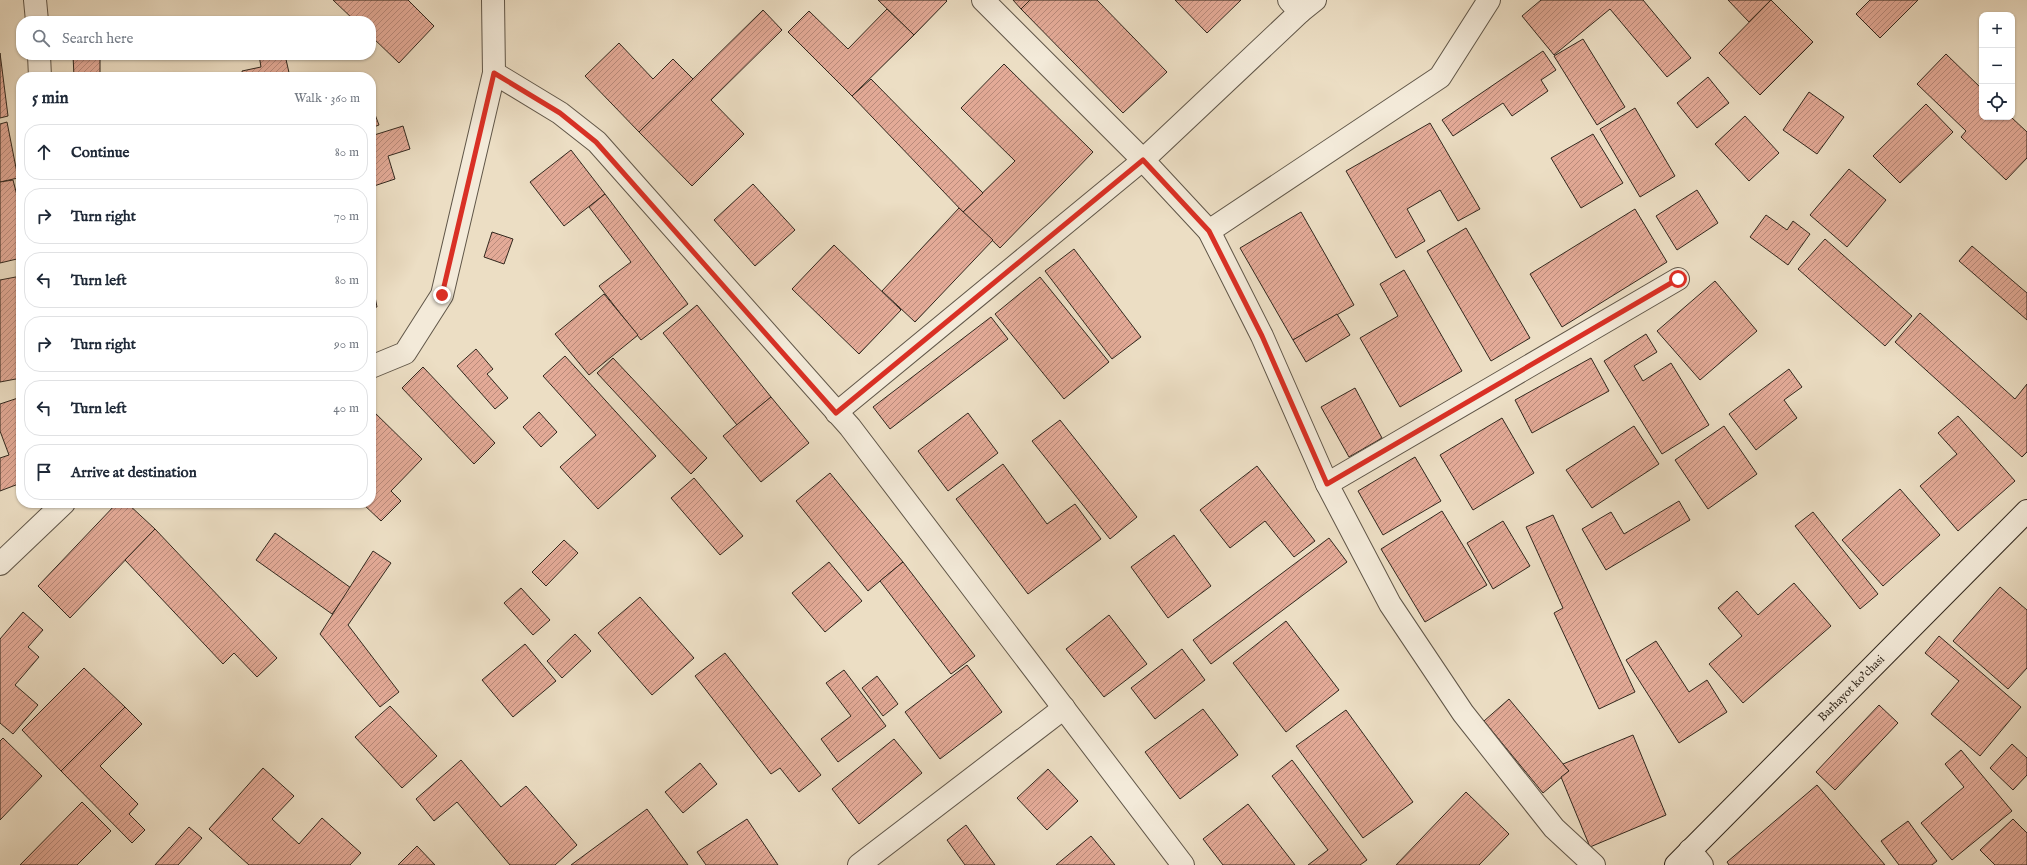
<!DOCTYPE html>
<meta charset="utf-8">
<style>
body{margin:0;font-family:"IM FELL English",serif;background:#f2f2f3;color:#1f2937}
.controls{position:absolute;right:12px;top:12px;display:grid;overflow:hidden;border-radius:8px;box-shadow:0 1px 3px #0004}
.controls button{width:36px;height:36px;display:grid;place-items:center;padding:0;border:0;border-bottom:1px solid #e0e1e3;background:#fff;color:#1f2937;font:20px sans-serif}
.stop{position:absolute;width:12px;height:12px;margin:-9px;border:3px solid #d93025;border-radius:50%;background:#fff}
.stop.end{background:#d93025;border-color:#fff;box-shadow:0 1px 4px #0008}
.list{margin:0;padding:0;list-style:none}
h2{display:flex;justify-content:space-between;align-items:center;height:52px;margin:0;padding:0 16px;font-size:17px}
h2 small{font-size:13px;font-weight:400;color:#747a83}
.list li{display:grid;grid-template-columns:26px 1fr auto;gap:12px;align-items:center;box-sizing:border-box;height:56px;margin:0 8px 8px;padding:0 8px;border:1px solid #e0e1e3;border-radius:16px}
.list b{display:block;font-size:15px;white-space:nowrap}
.list em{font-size:13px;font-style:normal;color:#747a83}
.icon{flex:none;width:22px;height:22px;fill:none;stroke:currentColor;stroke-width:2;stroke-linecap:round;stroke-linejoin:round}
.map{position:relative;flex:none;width:2027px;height:865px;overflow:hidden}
.search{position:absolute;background:#fff;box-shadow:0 1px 3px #0004;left:16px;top:16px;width:360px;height:44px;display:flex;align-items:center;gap:10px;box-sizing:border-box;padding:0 14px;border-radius:16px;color:#747a83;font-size:15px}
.panel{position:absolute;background:#fff;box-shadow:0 1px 3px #0004;left:16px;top:72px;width:360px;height:436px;border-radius:16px}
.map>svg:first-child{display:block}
.building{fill:url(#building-hatch);stroke:#32281e}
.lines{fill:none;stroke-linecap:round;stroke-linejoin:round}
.lane-casing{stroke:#605648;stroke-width:23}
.street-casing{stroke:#605648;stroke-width:24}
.secondary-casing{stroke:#32281e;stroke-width:24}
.lane{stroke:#f3ead9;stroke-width:21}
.street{stroke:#f3ead9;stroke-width:22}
.secondary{stroke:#f3ead9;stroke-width:22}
.route{stroke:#d93025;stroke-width:5}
.labels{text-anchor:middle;stroke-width:3;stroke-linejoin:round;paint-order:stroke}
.street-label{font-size:12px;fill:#32281e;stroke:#f3ead9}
</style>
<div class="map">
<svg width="2027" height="865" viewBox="0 0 2027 865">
<defs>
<pattern id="building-hatch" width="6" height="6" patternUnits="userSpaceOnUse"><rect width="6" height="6" fill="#e3aa97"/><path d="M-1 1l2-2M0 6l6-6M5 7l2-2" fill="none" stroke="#b98a7b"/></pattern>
</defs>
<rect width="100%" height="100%" fill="#ecdec4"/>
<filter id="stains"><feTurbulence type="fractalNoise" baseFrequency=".005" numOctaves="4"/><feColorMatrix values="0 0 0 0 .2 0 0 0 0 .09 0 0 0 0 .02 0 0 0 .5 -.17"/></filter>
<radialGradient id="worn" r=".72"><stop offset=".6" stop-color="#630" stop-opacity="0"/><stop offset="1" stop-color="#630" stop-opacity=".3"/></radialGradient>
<g class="building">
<polygon points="333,0 408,0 434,26 399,63 371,36 371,21 355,21"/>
<polygon points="878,0 946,0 947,1 914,35"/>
<polygon points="1013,0 1030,0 1021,9"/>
<polygon points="1030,0 1097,0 1167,72 1123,113 1021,9"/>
<polygon points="1175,0 1241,0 1207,33"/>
<polygon points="1541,0 1643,0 1691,58 1667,77 1610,9 1554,55 1522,16"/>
<polygon points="1728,0 1771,0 1749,22"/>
<polygon points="1771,0 1813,42 1760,95 1719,53"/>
<polygon points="1870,0 1918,0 1880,38 1856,14"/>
<polygon points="887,9 914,35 852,96 788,32 809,11 848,49"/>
<polygon points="763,10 782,30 711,100 744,134 692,186 639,132"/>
<polygon points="1583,39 1625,107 1597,125 1554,56"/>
<polygon points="619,43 653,79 673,59 693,79 639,132 585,76"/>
<polygon points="1543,51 1556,70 1541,80 1548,91 1512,116 1503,103 1453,136 1442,120"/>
<polygon points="0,53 8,116 0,118"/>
<polygon points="1946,54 1982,89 1982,117 2011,117 2027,132 2027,158 2006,180 1961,137 1966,131 1917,84"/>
<polygon points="73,55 100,55 100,77 74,77"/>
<polygon points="259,55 285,55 290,77 243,77 242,71 261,67"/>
<polygon points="1004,64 1093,152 1000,248 963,212 1015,161 961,108"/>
<polygon points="1708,77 1729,103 1697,128 1677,103"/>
<polygon points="871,79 983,193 963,212 852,96"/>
<polygon points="1809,92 1844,117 1817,154 1783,130"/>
<polygon points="371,104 379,125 371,128"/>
<polygon points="1926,104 1953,132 1900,183 1873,156"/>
<polygon points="1635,108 1675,176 1640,197 1600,129"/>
<polygon points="1745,116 1779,153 1749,181 1715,144"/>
<polygon points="7,122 18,178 0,182 0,124"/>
<polygon points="1430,123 1480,209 1458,221 1440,190 1407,209 1425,241 1396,258 1346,171"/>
<polygon points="403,126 410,149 388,156 395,179 371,187 371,136"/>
<polygon points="1593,134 1623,183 1581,208 1551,158"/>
<polygon points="571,150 605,194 564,226 530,182"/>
<polygon points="1849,169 1886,200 1847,247 1810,215"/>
<polygon points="13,180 21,211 21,258 0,263 0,182"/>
<polygon points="753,184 795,230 755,266 714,220"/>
<polygon points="1697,190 1718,223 1677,250 1656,216"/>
<polygon points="605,194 688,304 641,340 599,286 631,262 589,207"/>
<polygon points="959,208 993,240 915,322 882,291"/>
<polygon points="1635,209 1667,262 1562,327 1530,274"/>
<polygon points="1301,212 1354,305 1293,340 1240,248"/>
<polygon points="1766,215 1787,230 1793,221 1810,234 1788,265 1750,237"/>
<polygon points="1466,228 1530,338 1491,361 1427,251"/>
<polygon points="492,232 513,239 504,264 484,257"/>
<polygon points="1825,239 1912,316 1885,346 1798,269"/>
<polygon points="834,245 901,310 859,354 792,289"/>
<polygon points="1972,246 2027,293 2027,320 1959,261"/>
<polygon points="1074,249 1141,337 1112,359 1045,271"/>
<polygon points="1404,270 1462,371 1400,407 1360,338 1398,316 1380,284"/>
<polygon points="21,276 21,378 0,382 0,280"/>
<polygon points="371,276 377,307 371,308"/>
<polygon points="1040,277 1109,362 1064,399 995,314"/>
<polygon points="1715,281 1757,331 1700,380 1657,331"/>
<polygon points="604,294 638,335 589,375 555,334"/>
<polygon points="697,305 771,397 737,425 663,333"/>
<polygon points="1920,313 2015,399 2027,384 2027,452 2022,457 1895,342"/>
<polygon points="1337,314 1350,335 1306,362 1293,340"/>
<polygon points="991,317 1008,339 890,429 873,407"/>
<polygon points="1646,334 1657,352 1634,366 1643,381 1671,363 1709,425 1662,454 1604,361"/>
<polygon points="476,349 493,369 487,374 508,398 495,409 457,366"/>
<polygon points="565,356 656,456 598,509 560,467 596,435 543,376"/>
<polygon points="613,358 707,458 691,474 597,373"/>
<polygon points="1591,358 1609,391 1532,433 1515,400"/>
<polygon points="423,367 495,443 474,464 402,388"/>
<polygon points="1789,369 1802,387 1784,400 1797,418 1756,450 1729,414"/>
<polygon points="1355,388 1382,438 1349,457 1321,407"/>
<polygon points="21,397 21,483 0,491 0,458 9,455 0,431 0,404"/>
<polygon points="771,397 809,443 761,482 723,436"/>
<polygon points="372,410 422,459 391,491 401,501 381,521 362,503 371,503"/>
<polygon points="539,412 557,432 541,447 523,427"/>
<polygon points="968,413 998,453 948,491 918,451"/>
<polygon points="1958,416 2015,481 1958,531 1920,486 1957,454 1938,433"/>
<polygon points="1502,418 1534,473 1473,510 1440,455"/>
<polygon points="1060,420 1137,517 1110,539 1032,441"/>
<polygon points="1634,426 1659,464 1592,508 1566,470"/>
<polygon points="1724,426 1757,474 1708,509 1675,460"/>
<polygon points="1415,457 1441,501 1383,535 1358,491"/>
<polygon points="1003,464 1047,524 1075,504 1101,539 1028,594 956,499"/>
<polygon points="1257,466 1315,541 1294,557 1265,521 1230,548 1200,510"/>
<polygon points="830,473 903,562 868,591 796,501"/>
<polygon points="694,478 743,536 720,555 671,498"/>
<polygon points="1900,489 1940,535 1883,586 1842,540"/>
<polygon points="1679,501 1690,520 1606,570 1582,529 1611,512 1624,534"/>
<polygon points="117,503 127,503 155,529 70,618 38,586"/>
<polygon points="1442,511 1487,585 1425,622 1381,549"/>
<polygon points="1813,512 1878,594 1860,609 1795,526"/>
<polygon points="1553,515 1635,692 1599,709 1554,613 1563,608 1526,527"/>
<polygon points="1503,521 1530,566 1493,589 1467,543"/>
<polygon points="155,529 277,658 257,677 234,653 223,664 125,560"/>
<polygon points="275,533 351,588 332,614 256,560"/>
<polygon points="1174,535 1211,586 1168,618 1131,567"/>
<polygon points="1329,538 1347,562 1211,664 1193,640"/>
<polygon points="564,540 578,553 546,586 532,572"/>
<polygon points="373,551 391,563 348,625 399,692 380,707 320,634"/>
<polygon points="829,562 862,601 825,632 792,593"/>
<polygon points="903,562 975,656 951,674 880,581"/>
<polygon points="1794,583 1831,626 1743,703 1709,664 1742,636 1718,608 1737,591 1758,615"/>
<polygon points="2000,587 2027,610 2027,668 2008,689 1953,641"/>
<polygon points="521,588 550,620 533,635 504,603"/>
<polygon points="640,597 694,658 652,695 598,633"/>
<polygon points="23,612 43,630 28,647 39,657 15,685 38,705 13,734 0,723 0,639"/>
<polygon points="1109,615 1147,664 1104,697 1066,649"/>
<polygon points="1286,621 1339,690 1286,732 1233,663"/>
<polygon points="575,634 591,651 562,678 547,661"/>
<polygon points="1939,636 2021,707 1980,756 1931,714 1959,681 1925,653"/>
<polygon points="1656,641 1689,692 1707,680 1727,712 1679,743 1626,660"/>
<polygon points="525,644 556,681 513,717 482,680"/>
<polygon points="1182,649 1205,680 1155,719 1131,688"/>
<polygon points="725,653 821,775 799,792 780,768 771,774 695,676"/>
<polygon points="967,665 1002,712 940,759 905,712"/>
<polygon points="84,668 125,707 61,771 22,730"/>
<polygon points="844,670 886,726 838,762 821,739 851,716 826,683"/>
<polygon points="877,676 898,704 883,716 862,688"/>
<polygon points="1509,699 1569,771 1543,793 1484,721"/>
<polygon points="1879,705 1898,723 1835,790 1816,772"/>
<polygon points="390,706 437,756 402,788 355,737"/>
<polygon points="125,707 142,724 100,766 138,804 129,814 145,830 132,843 61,771"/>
<polygon points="1203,709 1238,755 1180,799 1145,752"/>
<polygon points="1346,710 1413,802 1363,838 1296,746"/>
<polygon points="1633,735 1666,815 1590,847 1561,777 1569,771 1563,764"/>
<polygon points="3,738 42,776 0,820 0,741"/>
<polygon points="894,739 922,773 859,824 832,789"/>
<polygon points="2012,744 2027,758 2027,775 2013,790 1990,768"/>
<polygon points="1961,750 2012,811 1952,860 1921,823 1964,787 1945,764"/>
<polygon points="461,760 501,807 526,786 577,845 555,865 510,865 457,802 434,821 416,799"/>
<polygon points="1292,760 1367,860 1360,865 1308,865 1328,850 1272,776"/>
<polygon points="700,763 717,784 683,813 665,792"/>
<polygon points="263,768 294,796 272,819 299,844 322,818 361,853 350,865 249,865 209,829"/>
<polygon points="1048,769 1078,801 1047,830 1017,798"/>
<polygon points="1817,785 1885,865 1729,865 1727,862"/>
<polygon points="1466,792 1509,834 1479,865 1396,865"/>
<polygon points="82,802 111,831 77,865 20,865"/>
<polygon points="1248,804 1295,865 1223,865 1203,839"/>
<polygon points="647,809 688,865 571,865"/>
<polygon points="747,819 778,865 706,865 697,852"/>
<polygon points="2013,819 2027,833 2027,865 1995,865 1980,850"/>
<polygon points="1908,821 1937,861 1932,865 1899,865 1881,841"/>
<polygon points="966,825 995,865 965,865 947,840"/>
<polygon points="189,827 202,838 178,865 155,865"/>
<polygon points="1091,836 1115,865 1056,865"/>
<polygon points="417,846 435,865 398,865"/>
</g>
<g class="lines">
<g class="lane-casing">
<polyline id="lane" points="836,413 1143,160"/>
</g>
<g class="street-casing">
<g id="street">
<polyline points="35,0 37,21"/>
<polyline points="983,0 1143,160 1209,231 1262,336 1327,484 1390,604 1463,713 1554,828 1594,865"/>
<polyline points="1289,0 1300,12 1315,0"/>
<polyline points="39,55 40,77"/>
<polyline points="494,73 560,113 597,142 850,427 1183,865"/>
<polyline points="1143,160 1300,12"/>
<polyline points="1209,231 1440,77 1489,0"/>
<polyline points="371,367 405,353 442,295 494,73 493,0"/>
<polyline points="1327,484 1678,279"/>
<polyline points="0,564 64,503"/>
<polyline points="1690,850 1702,865"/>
<polyline points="859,865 1064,708"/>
</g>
</g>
<g class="secondary-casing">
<polyline id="secondary" points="1676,865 2027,511"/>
</g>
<use href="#lane" class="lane"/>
<use href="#street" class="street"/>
<use href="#secondary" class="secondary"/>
</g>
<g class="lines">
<polyline class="route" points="442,295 494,73 560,113 596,142 836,413 1143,160 1209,231 1262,336 1327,484 1678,279"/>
</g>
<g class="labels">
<g class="street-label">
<text transform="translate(1851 688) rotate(-45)" y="4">Barhayot ko'chasi</text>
</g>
</g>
<rect width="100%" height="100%" filter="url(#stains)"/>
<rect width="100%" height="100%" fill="url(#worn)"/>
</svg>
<div class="controls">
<button>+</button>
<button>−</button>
<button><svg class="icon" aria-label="locate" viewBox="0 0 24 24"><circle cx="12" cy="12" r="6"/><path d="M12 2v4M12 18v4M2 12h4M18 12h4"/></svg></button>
</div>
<div class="stop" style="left:1678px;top:279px"></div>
<div class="stop end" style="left:442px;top:295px"></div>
<div class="search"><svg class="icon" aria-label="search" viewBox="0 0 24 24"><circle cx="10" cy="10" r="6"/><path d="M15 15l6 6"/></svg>Search here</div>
<section class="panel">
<h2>5 min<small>Walk · 360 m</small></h2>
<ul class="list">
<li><svg class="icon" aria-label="ahead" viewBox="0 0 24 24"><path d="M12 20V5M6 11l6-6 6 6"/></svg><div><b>Continue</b></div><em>80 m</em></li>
<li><svg class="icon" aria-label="right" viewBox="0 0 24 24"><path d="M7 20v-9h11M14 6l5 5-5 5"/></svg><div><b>Turn right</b></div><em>70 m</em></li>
<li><svg class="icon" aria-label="left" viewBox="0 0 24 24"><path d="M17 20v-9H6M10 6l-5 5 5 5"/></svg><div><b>Turn left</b></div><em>80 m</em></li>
<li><svg class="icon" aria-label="right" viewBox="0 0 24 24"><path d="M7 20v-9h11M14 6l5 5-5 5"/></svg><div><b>Turn right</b></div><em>90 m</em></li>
<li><svg class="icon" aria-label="left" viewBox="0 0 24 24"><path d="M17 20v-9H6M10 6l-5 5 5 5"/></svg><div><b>Turn left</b></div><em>40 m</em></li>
<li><svg class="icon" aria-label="arrive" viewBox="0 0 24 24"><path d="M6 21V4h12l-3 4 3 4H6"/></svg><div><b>Arrive at destination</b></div></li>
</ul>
</section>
</div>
